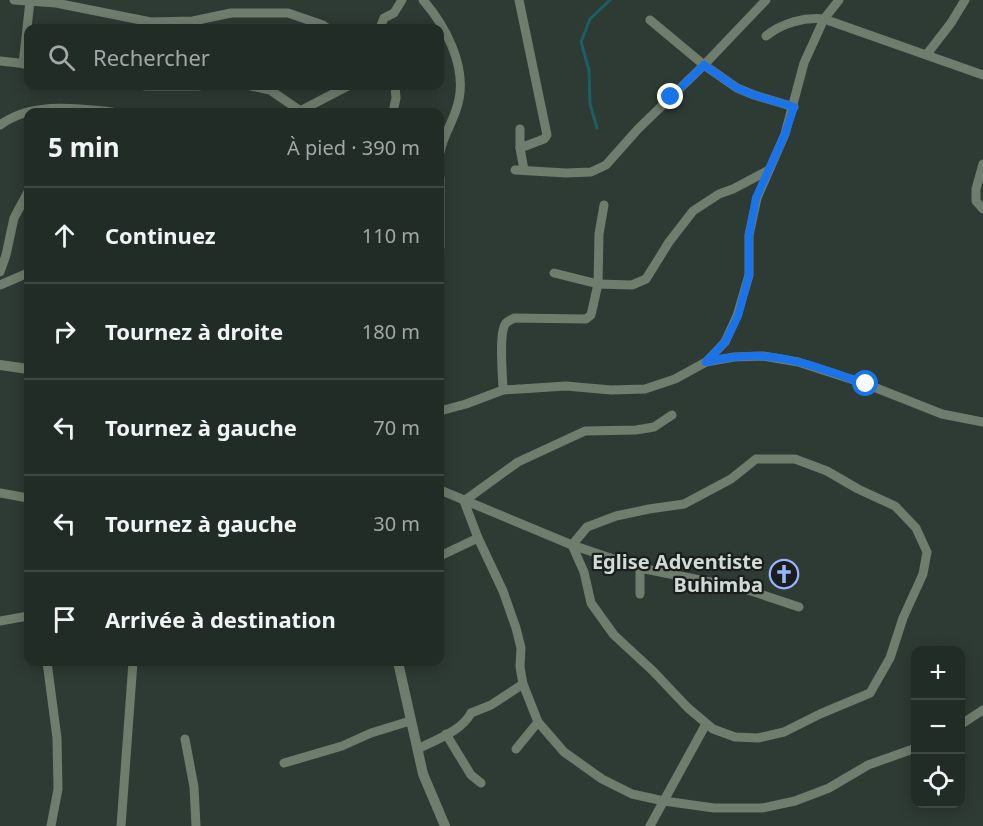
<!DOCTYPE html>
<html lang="fr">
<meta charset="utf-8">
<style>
body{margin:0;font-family:"Noto Sans",sans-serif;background:#2e3833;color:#f1f3f6}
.controls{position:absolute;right:18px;bottom:18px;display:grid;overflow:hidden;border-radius:12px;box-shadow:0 3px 15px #0003}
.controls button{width:54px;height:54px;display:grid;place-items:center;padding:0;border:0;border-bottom:2px solid #3f4844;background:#222c27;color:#f1f3f6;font:30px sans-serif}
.stop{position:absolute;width:18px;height:18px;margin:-14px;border:4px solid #1a73e8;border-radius:50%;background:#fff}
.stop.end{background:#1a73e8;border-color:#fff;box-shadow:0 2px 6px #0008}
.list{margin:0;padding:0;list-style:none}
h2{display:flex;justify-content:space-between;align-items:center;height:78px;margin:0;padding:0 24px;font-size:26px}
h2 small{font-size:20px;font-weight:400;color:#a2a7a7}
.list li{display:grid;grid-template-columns:39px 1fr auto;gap:18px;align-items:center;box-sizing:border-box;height:96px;padding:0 24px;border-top:2px solid #3f4844}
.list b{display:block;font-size:22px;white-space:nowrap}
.list em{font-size:20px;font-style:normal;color:#a2a7a7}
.icon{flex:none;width:33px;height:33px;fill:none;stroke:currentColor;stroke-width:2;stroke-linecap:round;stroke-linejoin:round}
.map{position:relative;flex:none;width:983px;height:826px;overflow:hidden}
.search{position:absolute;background:#222c27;box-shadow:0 3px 15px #0003;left:24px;top:24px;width:420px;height:66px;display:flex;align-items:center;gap:15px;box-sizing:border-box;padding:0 21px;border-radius:12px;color:#a2a7a7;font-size:22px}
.panel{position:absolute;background:#222c27;box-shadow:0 3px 15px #0003;left:24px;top:108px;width:420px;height:558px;border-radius:12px}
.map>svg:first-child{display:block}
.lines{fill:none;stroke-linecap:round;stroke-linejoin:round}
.stream{stroke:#1c5e66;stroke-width:3}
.minor{stroke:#6e7d6e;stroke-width:9}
.tertiary{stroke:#6e7d6e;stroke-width:10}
.route{stroke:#1a73e8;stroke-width:8}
.labels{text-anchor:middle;stroke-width:4.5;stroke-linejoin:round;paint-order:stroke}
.poi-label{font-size:20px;font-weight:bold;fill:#d2d9d6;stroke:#1a1f1d;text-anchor:end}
</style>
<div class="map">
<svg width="983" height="826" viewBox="0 0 983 826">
<rect width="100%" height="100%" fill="#2e3a34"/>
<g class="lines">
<polyline class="stream" points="597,128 590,104 589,70 581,42 590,19 610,0"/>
<g class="minor">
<polyline points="14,0 56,3 151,22 193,21 231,13 288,13 323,25 327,28"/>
<path d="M 423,0 C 445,25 466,65 459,99 C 456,118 444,132 440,152"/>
<polyline points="519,0 547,135 544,139 520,148"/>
<polyline points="650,20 704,65 737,88 754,95 794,107"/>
<polyline points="380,28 384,18 394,13 402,0"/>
<path d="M 766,36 C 782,23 804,17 824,19 L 983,75"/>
<polyline points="927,54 951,23 965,0"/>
<polyline points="0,61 28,64"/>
<polyline points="23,64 30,1"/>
<polyline points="145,86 199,86"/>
<polyline points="251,86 270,90 302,112"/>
<polyline points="298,112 348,86"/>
<polyline points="393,112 396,98 395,86"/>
<path d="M 0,125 C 32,102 74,108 112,112"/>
<polyline points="520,129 520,148 524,170"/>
<polyline points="983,164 976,189 976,201 983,209"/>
<polyline points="515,170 566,173 591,172 606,165 638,129 704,65 766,0"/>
<polyline points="440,178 440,247"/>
<polyline points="0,272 6,255 14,218 28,192"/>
<polyline points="554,273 598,284 632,285 646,279 669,242 693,211 719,194 733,189 769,170"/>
<polyline points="0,285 28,273"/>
<polyline points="706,362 734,357 763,356 798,362 866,384 942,414 983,422"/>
<path d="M 503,390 C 503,378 498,332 506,323 C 508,321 511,320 514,318 L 586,319 L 591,315 L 598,284 L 599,234 L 604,205"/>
<polyline points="440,411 466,404 503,390 566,386 611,390 645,389 675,379 706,362 725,342 737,316 749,275 749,235 757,198 785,134 804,63 824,19 839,0"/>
<polyline points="672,415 654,427 636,430 585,431 518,462 464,501 478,538 503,591 516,628 521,648 520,667 523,684 538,722 564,752 602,779 632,794 664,801 714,808 762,808 795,801 829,788 868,765 916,748"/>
<polygon points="756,459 795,459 827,471 858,489 895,506 916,528 927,552 923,574 903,618 890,658 870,693 820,714 784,732 758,738 735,737 713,729 688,708 653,671 614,635 591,603 584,572 572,545 587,527 616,516 649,509 684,504 731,479"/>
<polyline points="440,490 572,545 640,568 745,589 799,607"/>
<polyline points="0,493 28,498"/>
<polyline points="440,556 478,538"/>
<polyline points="640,594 640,568"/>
<polyline points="0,621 28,616"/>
<polyline points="47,662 57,738 58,789 51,826"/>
<polyline points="960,725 983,710"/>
<polyline points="446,734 471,775 481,783"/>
<polyline points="185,739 194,787 196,826"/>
<path d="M 418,749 C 435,740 462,731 471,713 L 491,705 L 523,684"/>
<polyline points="516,749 538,722"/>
<polyline points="284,763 342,746 371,733 410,721"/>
<polyline points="121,826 133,662"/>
<polyline points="650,826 706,724"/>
</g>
<g class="tertiary">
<polyline points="0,365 28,369"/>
<polyline points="398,662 423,774 445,826"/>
</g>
</g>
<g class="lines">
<path class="route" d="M 671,97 L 704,65 L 737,88 L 754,95 L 794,107 L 785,134 L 756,198 L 749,235 L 749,275 L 738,316 L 725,342 L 706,362 C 724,358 742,355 762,356 C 797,358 833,373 866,384"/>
</g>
<defs>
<g id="church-ring" transform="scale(1.5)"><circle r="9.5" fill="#1a1f1d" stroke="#98b5fd" stroke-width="1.5"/><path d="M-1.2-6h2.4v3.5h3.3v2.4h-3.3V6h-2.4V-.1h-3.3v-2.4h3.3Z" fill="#98b5fd"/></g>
</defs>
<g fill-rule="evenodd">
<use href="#church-ring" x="784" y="574"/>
</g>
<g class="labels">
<g class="poi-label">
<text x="763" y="569">Eglise Adventiste<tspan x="763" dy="23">Buhimba</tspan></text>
</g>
</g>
</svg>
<div class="controls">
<button>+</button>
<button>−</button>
<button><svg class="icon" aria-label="locate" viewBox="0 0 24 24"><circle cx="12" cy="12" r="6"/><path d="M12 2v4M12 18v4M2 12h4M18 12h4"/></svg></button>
</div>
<div class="stop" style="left:866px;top:384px"></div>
<div class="stop end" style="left:671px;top:97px"></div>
<div class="search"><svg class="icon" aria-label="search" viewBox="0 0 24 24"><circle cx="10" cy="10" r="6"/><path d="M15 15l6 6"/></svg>Rechercher</div>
<section class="panel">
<h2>5 min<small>À pied · 390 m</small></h2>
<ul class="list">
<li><svg class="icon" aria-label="ahead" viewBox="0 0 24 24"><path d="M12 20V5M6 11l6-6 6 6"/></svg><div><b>Continuez</b></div><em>110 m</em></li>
<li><svg class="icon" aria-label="right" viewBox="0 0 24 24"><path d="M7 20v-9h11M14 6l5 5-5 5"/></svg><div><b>Tournez à droite</b></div><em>180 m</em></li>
<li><svg class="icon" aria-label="left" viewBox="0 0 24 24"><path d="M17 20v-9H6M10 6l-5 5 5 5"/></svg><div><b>Tournez à gauche</b></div><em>70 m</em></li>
<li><svg class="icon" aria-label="left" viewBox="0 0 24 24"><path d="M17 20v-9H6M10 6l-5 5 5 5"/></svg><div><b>Tournez à gauche</b></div><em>30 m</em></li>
<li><svg class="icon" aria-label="arrive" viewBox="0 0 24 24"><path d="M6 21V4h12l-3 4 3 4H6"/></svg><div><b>Arrivée à destination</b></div></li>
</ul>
</section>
</div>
